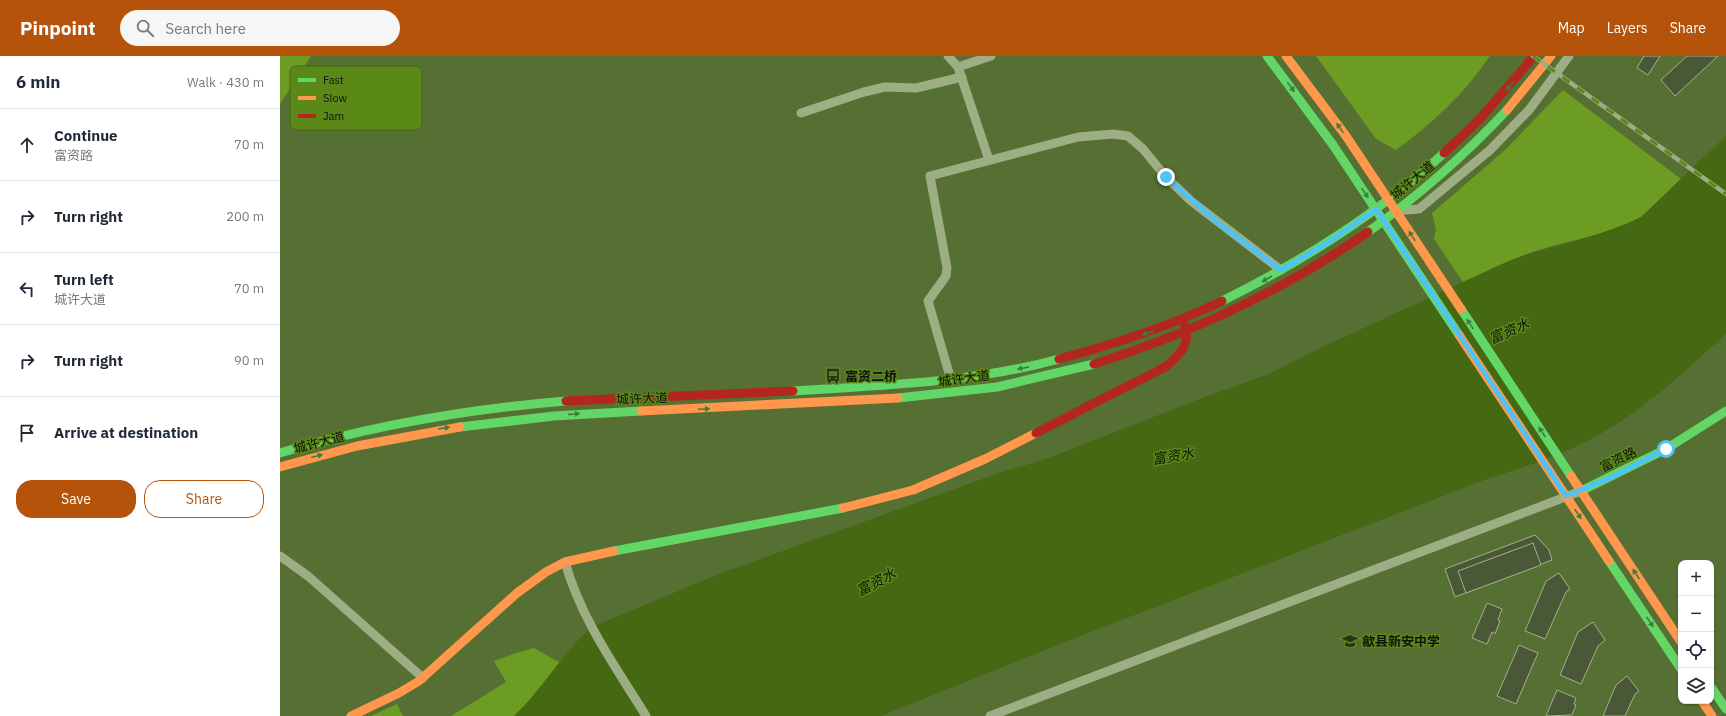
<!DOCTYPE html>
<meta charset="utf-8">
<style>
body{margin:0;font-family:"IBM Plex Sans","Noto Sans SC",sans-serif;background:#f6f6f7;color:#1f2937}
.controls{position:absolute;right:12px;bottom:12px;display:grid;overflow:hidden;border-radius:8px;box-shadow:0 1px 3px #0004}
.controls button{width:36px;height:36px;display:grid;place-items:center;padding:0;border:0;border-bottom:1px solid #e0e1e3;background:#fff;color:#1f2937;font:20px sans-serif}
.stop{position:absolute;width:12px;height:12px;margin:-9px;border:3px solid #4fc3f7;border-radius:50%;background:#fff}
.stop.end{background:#4fc3f7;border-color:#fff;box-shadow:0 1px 4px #0008}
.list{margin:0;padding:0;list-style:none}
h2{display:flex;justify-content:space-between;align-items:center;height:52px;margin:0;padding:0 16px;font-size:17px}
h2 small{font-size:13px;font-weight:400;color:#747a83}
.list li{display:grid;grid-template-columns:26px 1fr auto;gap:12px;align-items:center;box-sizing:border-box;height:72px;padding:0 16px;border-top:1px solid #e0e1e3}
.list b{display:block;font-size:15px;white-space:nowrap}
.list p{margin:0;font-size:13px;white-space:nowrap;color:#747a83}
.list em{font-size:13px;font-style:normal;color:#747a83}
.actions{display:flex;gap:8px;padding:12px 16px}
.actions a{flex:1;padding:9px 0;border:1px solid #b45309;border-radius:16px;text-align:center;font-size:14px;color:#b45309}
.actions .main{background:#b45309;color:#fff}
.icon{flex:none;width:22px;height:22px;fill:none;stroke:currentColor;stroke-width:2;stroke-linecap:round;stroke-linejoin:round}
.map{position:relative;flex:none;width:1446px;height:660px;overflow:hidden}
header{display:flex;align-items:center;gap:24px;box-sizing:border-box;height:56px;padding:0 20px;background:#b45309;color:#fff}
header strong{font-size:19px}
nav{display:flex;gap:22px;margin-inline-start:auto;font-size:14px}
.search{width:280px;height:36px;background:#f6f6f7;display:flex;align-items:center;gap:10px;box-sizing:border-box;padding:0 14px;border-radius:22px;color:#747a83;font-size:15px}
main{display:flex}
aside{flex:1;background:#fff}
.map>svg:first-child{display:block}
.green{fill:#6c9c22}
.water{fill:#456812}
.building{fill:#4b5837;stroke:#a3b28d}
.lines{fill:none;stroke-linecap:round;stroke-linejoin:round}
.street{stroke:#9dae85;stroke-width:9}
.fast{stroke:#63d668;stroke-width:9}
.slow{stroke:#ff974d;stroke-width:9}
.jam{stroke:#b3261e;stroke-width:9}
.rail-casing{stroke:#9dad87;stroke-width:4.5}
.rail{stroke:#5b8918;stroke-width:3;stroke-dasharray:9;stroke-linecap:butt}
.oneway{fill:#3e7d41}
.route{stroke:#4fc3f7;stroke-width:5}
.labels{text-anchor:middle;stroke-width:3;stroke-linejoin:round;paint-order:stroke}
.street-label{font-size:13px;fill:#111;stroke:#5b8918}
.poi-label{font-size:13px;font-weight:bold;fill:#111;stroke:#5b8918;text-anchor:start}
.water-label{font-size:14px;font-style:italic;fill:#111;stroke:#5b8918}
.key{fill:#5b8918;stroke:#456516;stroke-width:1}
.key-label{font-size:11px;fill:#111}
</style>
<header>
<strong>Pinpoint</strong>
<div class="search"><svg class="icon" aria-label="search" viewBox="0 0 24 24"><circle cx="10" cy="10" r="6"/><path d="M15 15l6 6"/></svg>Search here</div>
<nav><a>Map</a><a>Layers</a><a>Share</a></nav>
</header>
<main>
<aside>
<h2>6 min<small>Walk · 430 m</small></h2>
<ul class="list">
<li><svg class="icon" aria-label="ahead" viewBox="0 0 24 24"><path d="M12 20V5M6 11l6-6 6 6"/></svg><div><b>Continue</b><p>富资路</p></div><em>70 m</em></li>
<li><svg class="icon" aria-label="right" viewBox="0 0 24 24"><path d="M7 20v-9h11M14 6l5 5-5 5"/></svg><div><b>Turn right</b></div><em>200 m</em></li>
<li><svg class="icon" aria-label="left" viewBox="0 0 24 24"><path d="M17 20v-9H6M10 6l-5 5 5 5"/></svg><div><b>Turn left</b><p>城许大道</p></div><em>70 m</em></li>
<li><svg class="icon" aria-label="right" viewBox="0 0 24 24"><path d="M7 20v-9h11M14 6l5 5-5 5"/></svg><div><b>Turn right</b></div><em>90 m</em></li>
<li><svg class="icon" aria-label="arrive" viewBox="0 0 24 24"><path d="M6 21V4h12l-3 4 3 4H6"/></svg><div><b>Arrive at destination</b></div></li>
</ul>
<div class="actions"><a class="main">Save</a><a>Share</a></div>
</aside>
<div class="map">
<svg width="1446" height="660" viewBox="0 0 1446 660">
<rect width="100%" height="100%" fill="#566f32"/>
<g class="green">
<polygon points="0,0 31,0 0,48"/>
<path d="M 1036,0 L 1210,0 C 1185,37 1152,68 1116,94 L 1096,83 Z"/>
<path d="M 1283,34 L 1401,123 C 1388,136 1375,152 1361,161 C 1332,180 1294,183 1262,193 C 1235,201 1209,214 1183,226 L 1154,183 L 1156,173 L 1152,157 L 1225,94 Z"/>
<polygon points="254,592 280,607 243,652 234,660 171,660 226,626 214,605 236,597"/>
<polygon points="117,648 123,660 91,660"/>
</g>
<path class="water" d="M 1446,80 L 1446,278 C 1408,312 1370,349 1325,375 C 1289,397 1247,410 1207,423 L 808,577 L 601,660 L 234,660 C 263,633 282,597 312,571 L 439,518 L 719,417 L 769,402 L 922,342 L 989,318 L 1036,294 L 1229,205 C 1273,188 1319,182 1361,161 Z"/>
<g class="building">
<polygon points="1364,0 1380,0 1368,19 1357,12"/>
<polygon points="1407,0 1438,0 1395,40 1381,24"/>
<polygon points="1255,479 1269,494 1272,504 1175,541 1165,513"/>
<polygon points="1253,487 1261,509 1186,537 1178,515"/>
<polygon points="1279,517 1290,533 1286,536 1265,583 1245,575 1266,525"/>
<polygon points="1207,547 1222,553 1218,564 1220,565 1215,578 1212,576 1207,588 1192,582"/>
<polygon points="1313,566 1325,584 1318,590 1301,628 1280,619 1298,576"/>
<polygon points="1239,589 1258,597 1236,648 1217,640"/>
<polygon points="1347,620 1359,635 1355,638 1345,660 1323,660 1336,629"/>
<polygon points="1277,634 1296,642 1294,648 1296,649 1292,659 1266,660"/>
</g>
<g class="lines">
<g class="street">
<polyline points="668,0 678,11 709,104"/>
<polyline points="678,11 711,0"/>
<polyline points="521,57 584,36 605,31 636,32 682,21"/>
<polyline points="1115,155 1139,153 1210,94 1249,54 1289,0"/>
<polyline points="671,324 648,245 666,220 667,212 650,120 798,81 833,78 848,80 863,93 886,121 911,145 1001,214"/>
<polyline points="0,500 28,520 143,622"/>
<path d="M 285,506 C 301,563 335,610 366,660"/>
<polyline points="710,660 1301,435"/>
</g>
<g class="fast">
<polyline points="987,0 1053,89 1179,279"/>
<path d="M 1088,176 C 1138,140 1185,99 1227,54"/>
<path d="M 942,245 C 1023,205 1098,158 1164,97"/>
<polyline points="1181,253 1291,420"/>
<path d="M 513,335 C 602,329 692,327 779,303"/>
<polyline points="618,342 717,331 814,308"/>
<polyline points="180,371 274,360 361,355"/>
<path d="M 0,397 C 94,369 189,353 286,345"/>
<polyline points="1301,435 1386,393 1446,355"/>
<polyline points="334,495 563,452"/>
<polyline points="1329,505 1401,613"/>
<polyline points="1431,631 1446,653"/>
</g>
<g class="slow">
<polyline points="1006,0 1066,80 1181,253"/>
<polyline points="1227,54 1271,0"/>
<polyline points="1179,279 1329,505"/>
<polyline points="361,355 618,342"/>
<polyline points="0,411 77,390 180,371"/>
<polyline points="1291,420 1401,586"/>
<polyline points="563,452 633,434 705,403 756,377"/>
<polyline points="1422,645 1432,660"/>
<polyline points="71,660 119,637 139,625 237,537 266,516 285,506 334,495"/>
</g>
<g class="jam">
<polyline points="1164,97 1199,64 1254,0"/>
<path d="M 779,303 C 835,288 890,270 942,245"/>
<path d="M 814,308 C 912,277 1003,235 1088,176"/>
<polyline points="286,345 513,335"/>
<path d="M 756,377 L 887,310 C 900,298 911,288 905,270"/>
</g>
<g class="rail-casing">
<polyline id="rail" points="1253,0 1446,138"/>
</g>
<use href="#rail" class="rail"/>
</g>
<defs><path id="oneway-solid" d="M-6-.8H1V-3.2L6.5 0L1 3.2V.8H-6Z"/></defs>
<g class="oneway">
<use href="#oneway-solid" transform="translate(1230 30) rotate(130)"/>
<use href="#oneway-solid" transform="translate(1011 31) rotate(53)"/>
<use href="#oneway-solid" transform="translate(1060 72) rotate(-125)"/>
<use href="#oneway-solid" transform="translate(1085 137) rotate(56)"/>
<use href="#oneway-solid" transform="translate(1132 180) rotate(-123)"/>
<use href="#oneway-solid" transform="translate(987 223) rotate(149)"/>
<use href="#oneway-solid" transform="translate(1190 268) rotate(-124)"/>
<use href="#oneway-solid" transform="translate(868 277) rotate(160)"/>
<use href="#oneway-solid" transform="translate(743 312) rotate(169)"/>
<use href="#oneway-solid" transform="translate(424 353) rotate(-3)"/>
<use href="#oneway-solid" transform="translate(294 358) rotate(-4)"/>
<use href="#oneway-solid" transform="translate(164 372) rotate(-9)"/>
<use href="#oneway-solid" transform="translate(1262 376) rotate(-124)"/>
<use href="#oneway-solid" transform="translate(37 400) rotate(-15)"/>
<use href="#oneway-solid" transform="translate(1298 458) rotate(56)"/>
<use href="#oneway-solid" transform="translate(1356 518) rotate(-124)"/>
<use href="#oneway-solid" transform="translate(1370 566) rotate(56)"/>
</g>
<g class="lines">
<polyline class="route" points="886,121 938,167 1001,214 1047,187 1096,153 1286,440 1330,422 1386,393"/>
</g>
<defs>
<g id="bus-bare" transform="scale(1.2)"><path d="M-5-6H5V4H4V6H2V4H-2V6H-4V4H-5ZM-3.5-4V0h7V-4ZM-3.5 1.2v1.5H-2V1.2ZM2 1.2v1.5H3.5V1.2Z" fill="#29321d" stroke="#5b8918" stroke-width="2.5" paint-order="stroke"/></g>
<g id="school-bare" transform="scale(1.2)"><path d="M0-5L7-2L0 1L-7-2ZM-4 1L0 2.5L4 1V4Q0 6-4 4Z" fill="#29321d" stroke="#5b8918" stroke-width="2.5" paint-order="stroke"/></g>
</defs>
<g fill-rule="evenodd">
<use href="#bus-bare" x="553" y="320"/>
<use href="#school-bare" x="1070" y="585"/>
</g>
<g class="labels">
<g class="street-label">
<text transform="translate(1132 124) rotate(-39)" y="5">城许大道</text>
<text transform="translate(684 322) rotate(-8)" y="5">城许大道</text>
<text transform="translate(362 342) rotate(-2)" y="5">城许大道</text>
<text transform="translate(39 386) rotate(-15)" y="5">城许大道</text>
<text transform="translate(1338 403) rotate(-26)" y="5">富资路</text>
</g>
<g class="poi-label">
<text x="565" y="325">富资二桥</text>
<text x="1082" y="590">歙县新安中学</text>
</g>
<g class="water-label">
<text transform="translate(1229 275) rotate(-24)" y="5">富资水</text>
<text transform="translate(893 400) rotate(-9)" y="5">富资水</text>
<text transform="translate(596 526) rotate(-28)" y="5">富资水</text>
</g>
</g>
<rect x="10" y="10" width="132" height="64" rx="6" class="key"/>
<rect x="18" y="22" width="18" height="4" fill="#63d668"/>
<rect x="18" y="40" width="18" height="4" fill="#ff974d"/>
<rect x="18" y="58" width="18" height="4" fill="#b3261e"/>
<g class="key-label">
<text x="43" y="28">Fast</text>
<text x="43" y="46">Slow</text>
<text x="43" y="64">Jam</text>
</g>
</svg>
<div class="controls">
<button>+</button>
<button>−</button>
<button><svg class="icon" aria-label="locate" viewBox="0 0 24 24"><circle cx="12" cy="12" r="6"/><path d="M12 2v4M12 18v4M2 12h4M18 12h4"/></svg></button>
<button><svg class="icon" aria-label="layers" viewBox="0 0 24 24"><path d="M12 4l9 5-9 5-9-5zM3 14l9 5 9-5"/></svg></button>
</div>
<div class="stop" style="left:1386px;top:393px"></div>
<div class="stop end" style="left:886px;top:121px"></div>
</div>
</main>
